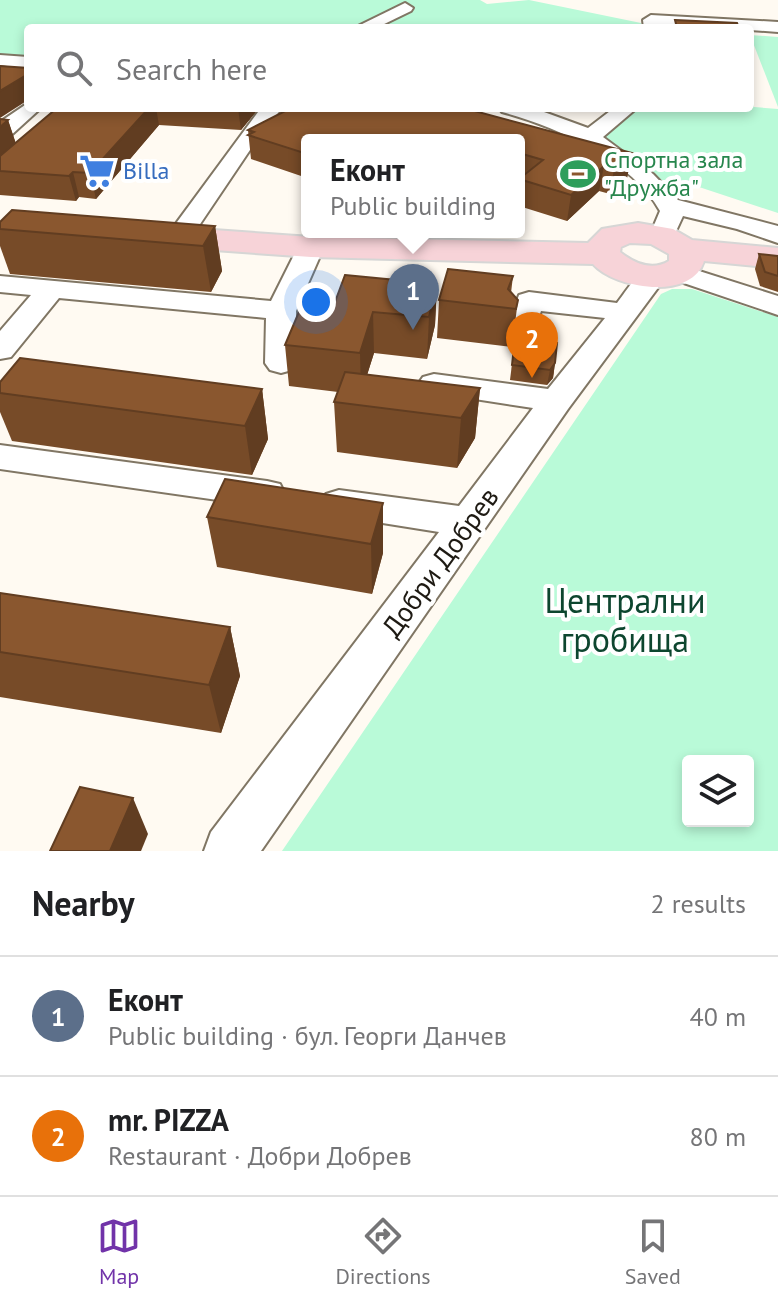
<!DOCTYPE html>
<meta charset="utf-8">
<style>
body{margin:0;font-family:"PT Sans",sans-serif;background:#f6f6f6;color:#202124}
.controls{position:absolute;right:24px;bottom:24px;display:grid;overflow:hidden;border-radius:8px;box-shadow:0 4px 12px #0003}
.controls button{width:72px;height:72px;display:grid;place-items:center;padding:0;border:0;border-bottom:2px solid #e0e0e0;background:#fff;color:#202124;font:40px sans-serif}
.you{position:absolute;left:316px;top:302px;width:28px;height:28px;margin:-20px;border:6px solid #fff;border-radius:50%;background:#1a73e8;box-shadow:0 0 0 12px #1a73e833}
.badge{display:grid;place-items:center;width:52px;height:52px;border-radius:50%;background:#7133a9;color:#fff;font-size:26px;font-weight:700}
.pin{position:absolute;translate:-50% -66px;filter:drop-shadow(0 2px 4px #0008)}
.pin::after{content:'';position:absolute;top:42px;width:28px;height:24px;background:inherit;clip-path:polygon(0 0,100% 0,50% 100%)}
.popup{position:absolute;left:301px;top:134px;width:224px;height:104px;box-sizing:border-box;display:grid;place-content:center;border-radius:8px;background:#fff;filter:drop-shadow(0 2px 6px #0005);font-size:26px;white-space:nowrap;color:#757577}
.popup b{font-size:30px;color:#202124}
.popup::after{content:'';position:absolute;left:50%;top:100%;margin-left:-16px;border:16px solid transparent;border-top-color:#fff}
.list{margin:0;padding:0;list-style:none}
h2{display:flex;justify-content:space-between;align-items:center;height:104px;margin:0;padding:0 32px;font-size:34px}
h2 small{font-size:26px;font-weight:400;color:#757577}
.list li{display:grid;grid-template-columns:52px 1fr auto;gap:24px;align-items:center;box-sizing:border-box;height:120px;padding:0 32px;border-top:2px solid #e0e0e0}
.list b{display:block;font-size:30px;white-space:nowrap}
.list p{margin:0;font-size:26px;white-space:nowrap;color:#757577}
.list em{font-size:26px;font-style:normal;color:#757577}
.icon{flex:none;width:44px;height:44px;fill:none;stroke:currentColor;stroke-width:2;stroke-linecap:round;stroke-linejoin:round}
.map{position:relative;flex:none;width:778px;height:851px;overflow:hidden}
.search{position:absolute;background:#fff;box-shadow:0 4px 12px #0003;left:24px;right:24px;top:24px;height:88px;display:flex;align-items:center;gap:20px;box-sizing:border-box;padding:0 28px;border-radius:8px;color:#757577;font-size:30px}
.sheet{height:344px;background:#fff}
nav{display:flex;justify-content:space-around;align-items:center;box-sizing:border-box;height:112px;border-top:2px solid #e0e0e0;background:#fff;font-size:22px;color:#757577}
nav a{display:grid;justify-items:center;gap:4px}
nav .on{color:#7133a9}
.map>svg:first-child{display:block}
.green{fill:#b9fad8;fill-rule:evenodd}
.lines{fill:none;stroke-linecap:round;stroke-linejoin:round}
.minor-casing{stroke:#807664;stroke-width:4}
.major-casing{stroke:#d6d6d5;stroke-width:4}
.minor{fill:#fff;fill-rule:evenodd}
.major{fill:#f7d3d8;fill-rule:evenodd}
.wall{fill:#774b28}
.shaded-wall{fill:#613d21}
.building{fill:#8a572f;stroke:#613d21;stroke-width:2}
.labels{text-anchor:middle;stroke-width:8;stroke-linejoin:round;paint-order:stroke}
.far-leisure-label{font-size:24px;fill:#27864d;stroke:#fff;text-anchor:start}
.far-shop-label{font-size:24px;fill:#366cbe;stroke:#fff;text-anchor:start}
.street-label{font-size:28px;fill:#1e1a13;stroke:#fff}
.near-park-label{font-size:34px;fill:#0d462f;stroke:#fff}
</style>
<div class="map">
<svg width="778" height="851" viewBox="0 0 778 851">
<rect width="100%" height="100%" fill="#fffaf2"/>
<g class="green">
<polygon points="0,0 480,0 487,4 529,0 641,23 641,28 28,28 28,60 0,56"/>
<polygon points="750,35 778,37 778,107"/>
<polygon points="750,99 754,107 778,109 778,213 699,187 666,183 599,137 637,108 750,108"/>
<path d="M 672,289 L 692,289 L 778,317 L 778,851 L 282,851 L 661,294 ZM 688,761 L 748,761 L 748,821 L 688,821 Z"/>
</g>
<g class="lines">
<g class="minor-casing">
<g id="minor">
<polygon points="405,3 413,8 411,11 376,28 354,28"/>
<polygon points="651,15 778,22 778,32 750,30 750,28 660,25 660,28 644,28 643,20"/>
<polygon points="0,55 28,57 28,69 0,65"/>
<polygon points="28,103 28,108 41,108 8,138 0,139 0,122"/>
<polygon points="261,108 282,108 258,138 188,242 170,242 166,237"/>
<path d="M 499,108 L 533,108 L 588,128 L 614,108 L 637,108 L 603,137 L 653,174 L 678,200 L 778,226 L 778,243 L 737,229 L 683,216 L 671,242 L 653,242 L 649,237 L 660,211 C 632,160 555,126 502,112 Z"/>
<polygon points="311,239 320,241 324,247 296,311 297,363 292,370 281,373 270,370 265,363 266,318 59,298 11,357 0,359 0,331 31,295 0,292 0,276 271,301 298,247 302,241"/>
<path d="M 677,264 L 778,296 L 778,315 L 666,277 L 568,409 L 261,851 L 204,851 L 211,832 L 439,532 L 326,514 L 320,504 L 326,494 L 339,490 L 459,506 L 533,408 L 423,391 L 418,384 L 423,377 L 434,374 L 548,389 L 605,318 L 541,311 L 533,334 L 522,337 L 511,334 L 507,328 L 519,295 L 529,292 L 617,303 C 630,287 641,262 664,271 L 667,266 Z"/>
<polygon points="0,445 267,481 280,484 285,494 280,504 267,507 0,469"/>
</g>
</g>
<g class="major-casing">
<path id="major" d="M 638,223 L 673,229 L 692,240 L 778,248 L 778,268 L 704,261 C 692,301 615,289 593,264 L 311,257 L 158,246 L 146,243 L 141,236 L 146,229 L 158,226 L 311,237 L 588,243 L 602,229 ZM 630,243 L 651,244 L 669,254 L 669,261 C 652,271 635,264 620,252 L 621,247 Z"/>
</g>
<use href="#minor" class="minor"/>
<use href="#major" class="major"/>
</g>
<g class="wall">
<polygon points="57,108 259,108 241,130 159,125 96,199 79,197 76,201 0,195 0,119 8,120 16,144"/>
<polygon points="287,108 473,108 473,111 632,153 627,178 610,194 599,191 567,221 519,206 519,140 307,140 307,178 251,159 248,130 290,109"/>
<polygon points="0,222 215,226 222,271 211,292 10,274 0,246"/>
<polygon points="759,254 778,256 778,292 760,286 755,269"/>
<polygon points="513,276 511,293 518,300 512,347 437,338 439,300"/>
<polygon points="437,284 435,325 427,359 374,353 367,375 480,388 475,438 457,468 337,452 334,402 338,392 289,386 285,345 332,310"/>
<polygon points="515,339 555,363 553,378 547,385 510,380"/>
<polygon points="0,382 262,389 268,439 252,475 12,441 0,412"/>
<polygon points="383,503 383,553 372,594 217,567 207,517"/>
<polygon points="0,593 230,627 240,676 221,733 0,697"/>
</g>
<g class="shaded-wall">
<polygon points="28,74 28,100 0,118 0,91"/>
<polygon points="149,108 156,108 159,125 96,199 90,173"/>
<polygon points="238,108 259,108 241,130"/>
<polygon points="8,120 16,144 0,158 0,127"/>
<polygon points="632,153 627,178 610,194 614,169"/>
<polygon points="604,166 599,191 567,221 571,195"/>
<polygon points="73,172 79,197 76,201 69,176"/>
<polygon points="215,226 222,271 211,292 203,246"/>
<polygon points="437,284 435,325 427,359 429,317"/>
<polygon points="373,312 374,353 361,394 360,353"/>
<polygon points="555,363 553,378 547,385 550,370"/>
<polygon points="480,388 475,438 457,468 461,418"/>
<polygon points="262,389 268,439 252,475 245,426"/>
<polygon points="383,503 383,553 372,594 371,544"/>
<polygon points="230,627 240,676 221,733 209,685"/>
<polygon points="133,798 148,834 141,851 110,851"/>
</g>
<g class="building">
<polygon points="675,20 737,23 739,28 677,28"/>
<polygon points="0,66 28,68 28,74 0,91"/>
<polygon points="57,108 149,108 90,173 73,172 69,176 0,171 0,156"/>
<polygon points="291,108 469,108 467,109 632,153 614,169 604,166 571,195 519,179 543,160 519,153 519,140 473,140 465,138 465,140 307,140 307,154 248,135 254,132 248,130"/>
<polygon points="0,119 8,120 0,127"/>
<polygon points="12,210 215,226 203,246 0,229 0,222"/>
<polygon points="759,254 778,256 778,276 765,272"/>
<polygon points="448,269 513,276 508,289 518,300 516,309 439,300"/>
<polygon points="345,275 437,284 429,317 373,312 360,353 285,345 301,307 332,310"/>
<polygon points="515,339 557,343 555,363 550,370 512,365"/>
<polygon points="20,358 262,389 245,426 0,393 0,382"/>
<polygon points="345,372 480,388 461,418 334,402"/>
<polygon points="225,479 383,503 371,544 207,517"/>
<polygon points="0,593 230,627 209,685 0,652"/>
<polygon points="80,787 133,798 110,851 50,851"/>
</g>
<defs>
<g id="supermarket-bare" transform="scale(2.76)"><path d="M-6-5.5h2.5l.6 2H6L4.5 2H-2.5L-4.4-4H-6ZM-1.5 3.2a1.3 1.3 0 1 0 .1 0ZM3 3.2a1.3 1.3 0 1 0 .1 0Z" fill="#3f7fe0" stroke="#fff" stroke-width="2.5" paint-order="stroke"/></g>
<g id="stadium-bare" transform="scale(2.76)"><path d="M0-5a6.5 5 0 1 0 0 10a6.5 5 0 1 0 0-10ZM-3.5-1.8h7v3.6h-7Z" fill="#2e9e5b" stroke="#fff" stroke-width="2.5" paint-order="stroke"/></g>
</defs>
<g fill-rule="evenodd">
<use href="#supermarket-bare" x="97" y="171"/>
<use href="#stadium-bare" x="578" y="174"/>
</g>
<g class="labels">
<g class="far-leisure-label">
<text x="604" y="168">Спортна зала<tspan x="604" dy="28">"Дружба"</tspan></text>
</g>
<g class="far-shop-label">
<text x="123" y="179">Billa</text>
</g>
<g class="street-label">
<text transform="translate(440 562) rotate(-54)" y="10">Добри Добрев</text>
</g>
<g class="near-park-label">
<text x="625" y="613">Централни<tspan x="625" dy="39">гробища</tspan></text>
</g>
</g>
</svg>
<div class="controls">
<button><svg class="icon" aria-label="layers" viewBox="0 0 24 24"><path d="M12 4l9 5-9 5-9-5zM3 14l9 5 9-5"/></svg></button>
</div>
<div class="you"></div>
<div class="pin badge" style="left:413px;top:330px;background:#5c6f8a">1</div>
<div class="popup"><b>Еконт</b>Public building</div>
<div class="pin badge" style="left:532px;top:378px;background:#e8710a">2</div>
<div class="search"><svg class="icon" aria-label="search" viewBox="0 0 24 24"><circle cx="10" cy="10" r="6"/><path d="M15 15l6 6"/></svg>Search here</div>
</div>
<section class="sheet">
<h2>Nearby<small>2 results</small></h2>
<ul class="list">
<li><span class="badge" style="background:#5c6f8a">1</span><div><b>Еконт</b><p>Public building · бул. Георги Данчев</p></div><em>40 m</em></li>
<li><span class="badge" style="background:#e8710a">2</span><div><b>mr. PIZZA</b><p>Restaurant · Добри Добрев</p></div><em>80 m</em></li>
</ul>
</section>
<nav>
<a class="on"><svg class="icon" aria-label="map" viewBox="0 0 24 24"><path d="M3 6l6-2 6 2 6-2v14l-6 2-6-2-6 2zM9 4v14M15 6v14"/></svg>Map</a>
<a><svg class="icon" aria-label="directions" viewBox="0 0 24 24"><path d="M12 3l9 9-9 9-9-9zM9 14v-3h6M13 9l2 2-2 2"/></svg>Directions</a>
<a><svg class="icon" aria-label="saved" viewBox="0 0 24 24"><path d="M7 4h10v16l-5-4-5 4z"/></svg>Saved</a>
</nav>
